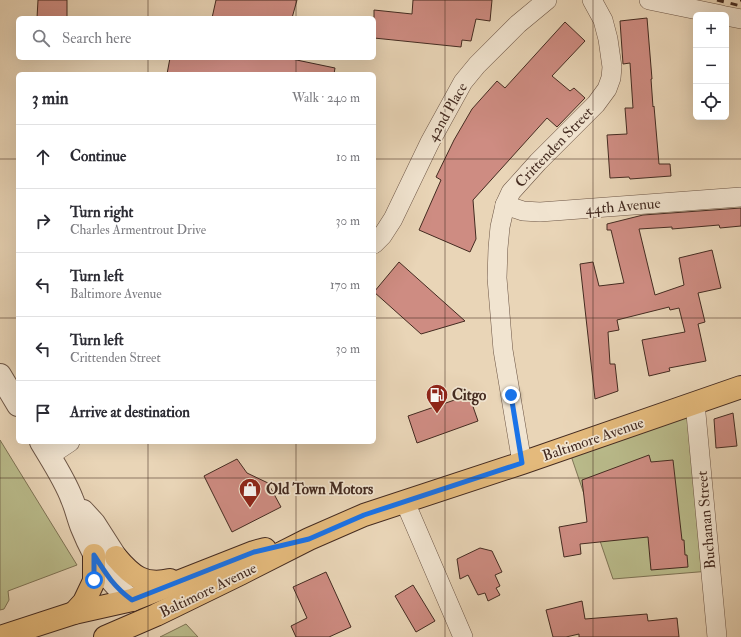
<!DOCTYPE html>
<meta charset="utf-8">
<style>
body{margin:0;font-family:"IM FELL Double Pica",serif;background:#f2f2f3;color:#2b2b33}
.controls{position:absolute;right:12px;top:12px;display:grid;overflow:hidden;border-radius:6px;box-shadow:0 4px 16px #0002}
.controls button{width:36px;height:36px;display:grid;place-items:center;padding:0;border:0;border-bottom:1px solid #e1e1e2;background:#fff;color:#2b2b33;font:20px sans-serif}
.stop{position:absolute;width:12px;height:12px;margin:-9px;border:3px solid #1a73e8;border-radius:50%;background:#fff}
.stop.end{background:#1a73e8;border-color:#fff;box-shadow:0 1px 4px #0008}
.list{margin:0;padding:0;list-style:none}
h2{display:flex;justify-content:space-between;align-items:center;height:52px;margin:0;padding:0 16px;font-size:17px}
h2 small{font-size:13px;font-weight:400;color:#7c7c81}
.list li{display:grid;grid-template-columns:26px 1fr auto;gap:12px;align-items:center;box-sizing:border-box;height:64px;padding:0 16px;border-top:1px solid #e1e1e2}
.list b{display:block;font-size:15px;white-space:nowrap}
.list p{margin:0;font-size:13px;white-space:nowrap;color:#7c7c81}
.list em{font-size:13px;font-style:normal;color:#7c7c81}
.icon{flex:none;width:22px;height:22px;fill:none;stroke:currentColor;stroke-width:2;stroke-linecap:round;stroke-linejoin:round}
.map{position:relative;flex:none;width:741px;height:637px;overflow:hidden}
.search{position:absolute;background:#fff;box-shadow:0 4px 16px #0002;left:16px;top:16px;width:360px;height:44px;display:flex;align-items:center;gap:10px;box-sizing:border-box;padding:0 14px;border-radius:6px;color:#7c7c81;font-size:15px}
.panel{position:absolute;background:#fff;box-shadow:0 4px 16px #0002;left:16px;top:72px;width:360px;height:372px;border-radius:6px}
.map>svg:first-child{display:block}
.green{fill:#babc8c;stroke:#7f7456}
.building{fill:#ce8c82;stroke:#442b21}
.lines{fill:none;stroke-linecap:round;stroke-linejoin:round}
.minor-casing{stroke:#6d5646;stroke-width:20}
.tertiary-casing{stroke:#6d5646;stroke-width:24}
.primary-casing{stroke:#442b21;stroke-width:24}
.minor{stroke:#f1e4d0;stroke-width:19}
.tertiary{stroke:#f1e4d0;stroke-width:22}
.primary{stroke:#e4ba7c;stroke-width:22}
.rail{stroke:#442b21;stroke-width:3;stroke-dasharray:7 7;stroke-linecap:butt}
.route{stroke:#1a73e8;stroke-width:5}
.grid{fill:none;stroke:#442b21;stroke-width:1;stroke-opacity:0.55}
.labels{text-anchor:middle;stroke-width:3.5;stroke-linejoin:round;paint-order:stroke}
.street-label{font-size:15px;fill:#442b21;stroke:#f1e4d0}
.poi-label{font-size:15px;font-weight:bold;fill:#442b21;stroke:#f1e4d0;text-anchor:start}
</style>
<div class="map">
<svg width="741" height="637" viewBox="0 0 741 637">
<rect width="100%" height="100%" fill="#e9d5b7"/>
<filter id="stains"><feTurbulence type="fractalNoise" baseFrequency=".005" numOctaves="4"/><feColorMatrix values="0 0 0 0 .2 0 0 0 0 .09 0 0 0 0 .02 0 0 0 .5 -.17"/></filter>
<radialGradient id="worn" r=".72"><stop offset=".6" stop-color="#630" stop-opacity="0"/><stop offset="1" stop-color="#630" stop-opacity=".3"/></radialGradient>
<g class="green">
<polygon points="695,403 710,571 613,579 568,447"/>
<polygon points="0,440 77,565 8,591 9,600 4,609 0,610"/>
<polygon points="186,624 198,637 160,637"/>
</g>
<g class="building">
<polygon points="38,0 67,0 67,18 37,18"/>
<polygon points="216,0 297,0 292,18 212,18"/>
<polygon points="413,0 492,0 490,21 476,19 471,41 462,40 461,47 374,38 374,10 412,14"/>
<polygon points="647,18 652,79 651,79 653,107 654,106 659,164 670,164 671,176 630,179 629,177 610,178 607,135 627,134 625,108 633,108 630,63 623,64 620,21"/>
<polygon points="565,22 585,41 552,76 570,91 574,88 585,98 557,127 547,118 473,200 476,239 470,252 419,230 441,180 436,177 454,140 472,109 497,81 505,88"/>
<polygon points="170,58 287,58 335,68 334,74 167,74"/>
<polygon points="741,208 741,226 720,228 719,225 672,229 672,227 639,229 655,295 684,285 679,258 712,250 721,288 698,293 705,322 698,324 706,361 669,368 670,371 649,376 642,340 685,332 679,308 670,310 669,307 617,320 619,330 608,332 610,364 615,364 618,391 595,399 580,264 593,262 599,286 624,283 611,230 607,230 607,224 643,215"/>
<polygon points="399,262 465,321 421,334 374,292"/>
<polygon points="469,395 478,421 417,443 408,416"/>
<polygon points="733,413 737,446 716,448 714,419"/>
<polygon points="649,455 651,462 673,460 682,540 684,540 685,555 687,555 688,567 651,570 648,537 580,544 581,554 564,557 559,527 587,522 582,480"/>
<polygon points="237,459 247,473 268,483 281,507 232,532 204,476"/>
<polygon points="480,548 492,551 502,572 495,575 500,586 496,588 500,595 488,601 485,593 478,595 468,575 460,579 457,559"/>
<polygon points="326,572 351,627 329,637 296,637 291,626 307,618 293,587"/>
<polygon points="413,585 435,621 416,632 395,596"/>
<polygon points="582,601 585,619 647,614 648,621 677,618 679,637 579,637 579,634 566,637 553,637 546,610"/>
</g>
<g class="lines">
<g class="minor-casing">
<g id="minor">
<polyline points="649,0 722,15"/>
<polyline points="726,16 741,19"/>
<polyline points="505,205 523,211 540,212 741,197"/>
<polyline points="374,244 382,236 393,219 430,142 463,82 477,65 518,24 547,0"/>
<polyline points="695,403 717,637"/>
<polyline points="49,456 70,442"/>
<polyline points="522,463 503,350 497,278 498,248 500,227 505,205 511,192 538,162 596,104 607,89 611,78 612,67 608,39 603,20 592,0"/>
<polyline points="405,502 463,637"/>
</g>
</g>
<g class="tertiary-casing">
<g id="tertiary">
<polyline points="0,375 18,405"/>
<path d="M 41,442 C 51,459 65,480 72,499 C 76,508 78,518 82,528 C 93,555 108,583 132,600"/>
<polyline points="83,511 94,523 126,573"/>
</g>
</g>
<g class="primary-casing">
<g id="primary">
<path d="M 116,557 C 132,576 144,586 170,580"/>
<polyline points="74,613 84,602 94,581 94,555"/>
<polyline points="0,637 74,613 132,600 254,552 265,549"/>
<polyline points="105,637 156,615 240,574 309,539 364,515 522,463 741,387"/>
</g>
</g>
<use href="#minor" class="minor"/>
<use href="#tertiary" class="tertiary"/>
<use href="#primary" class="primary"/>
<g class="rail">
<polyline points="717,0 741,6"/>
<polyline points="740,0 741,0"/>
</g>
</g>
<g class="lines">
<path class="route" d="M 94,580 L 94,555 C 106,574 114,587 132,600 L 254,552 L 309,539 L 364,515 L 522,463 L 511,395"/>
</g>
<path class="grid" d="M 148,0 L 148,18M 296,0 L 296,18M 445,0 L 445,637M 593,0 L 593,637M 148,58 L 148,74M 296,58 L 296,74M 0,159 L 18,159M 374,159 L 741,159M 0,318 L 18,318M 374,318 L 741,318M 148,442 L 148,637M 296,442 L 296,637M 0,478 L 741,478"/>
<defs>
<g id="fuel-pin" transform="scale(1.15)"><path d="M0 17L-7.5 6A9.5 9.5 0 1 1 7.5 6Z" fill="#8f2418" stroke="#f1e4d0"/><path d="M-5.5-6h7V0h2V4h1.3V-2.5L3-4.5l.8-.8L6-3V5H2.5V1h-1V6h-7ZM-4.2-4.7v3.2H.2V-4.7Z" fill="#fff"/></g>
<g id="shop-pin" transform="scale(1.15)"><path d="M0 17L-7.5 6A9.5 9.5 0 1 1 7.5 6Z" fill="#8f2418" stroke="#f1e4d0"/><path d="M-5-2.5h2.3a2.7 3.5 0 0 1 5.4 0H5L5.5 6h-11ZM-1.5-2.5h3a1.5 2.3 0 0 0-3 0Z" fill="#fff"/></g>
</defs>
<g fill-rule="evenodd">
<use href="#fuel-pin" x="437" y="395"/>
<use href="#shop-pin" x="250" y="489"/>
</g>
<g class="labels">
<g class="street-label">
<text transform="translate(447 112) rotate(-60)" y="5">42nd Place</text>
<text transform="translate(554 147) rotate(-46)" y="5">Crittenden Street</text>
<text transform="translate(623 206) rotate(-5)" y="5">44th Avenue</text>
<text transform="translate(593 439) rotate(-19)" y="5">Baltimore Avenue</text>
<text transform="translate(706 520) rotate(-95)" y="5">Buchanan Street</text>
<text transform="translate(208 590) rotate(-26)" y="5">Baltimore Avenue</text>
</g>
<g class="poi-label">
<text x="452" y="400">Citgo</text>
<text x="266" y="494">Old Town Motors</text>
</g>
</g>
<rect width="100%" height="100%" filter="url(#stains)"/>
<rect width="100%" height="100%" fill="url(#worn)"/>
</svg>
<div class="controls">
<button>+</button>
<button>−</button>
<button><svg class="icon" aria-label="locate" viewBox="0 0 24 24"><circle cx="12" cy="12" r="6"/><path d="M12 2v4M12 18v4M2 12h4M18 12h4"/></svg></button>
</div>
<div class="stop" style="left:94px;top:580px"></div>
<div class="stop end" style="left:511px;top:395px"></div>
<div class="search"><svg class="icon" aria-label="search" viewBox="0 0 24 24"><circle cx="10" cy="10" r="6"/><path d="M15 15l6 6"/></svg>Search here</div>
<section class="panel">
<h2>3 min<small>Walk · 240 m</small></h2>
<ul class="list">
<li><svg class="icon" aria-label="ahead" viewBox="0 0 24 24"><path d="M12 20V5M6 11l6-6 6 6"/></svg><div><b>Continue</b></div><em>10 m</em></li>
<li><svg class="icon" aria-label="right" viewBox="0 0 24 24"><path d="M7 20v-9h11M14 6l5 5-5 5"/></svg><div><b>Turn right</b><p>Charles Armentrout Drive</p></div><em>30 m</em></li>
<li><svg class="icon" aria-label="left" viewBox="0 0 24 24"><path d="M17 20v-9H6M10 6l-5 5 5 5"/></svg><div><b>Turn left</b><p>Baltimore Avenue</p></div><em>170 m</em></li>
<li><svg class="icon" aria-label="left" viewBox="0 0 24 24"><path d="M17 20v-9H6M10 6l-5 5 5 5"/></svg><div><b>Turn left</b><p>Crittenden Street</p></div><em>30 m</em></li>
<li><svg class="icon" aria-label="arrive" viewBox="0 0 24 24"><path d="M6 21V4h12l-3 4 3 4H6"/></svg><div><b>Arrive at destination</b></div></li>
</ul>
</section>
</div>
